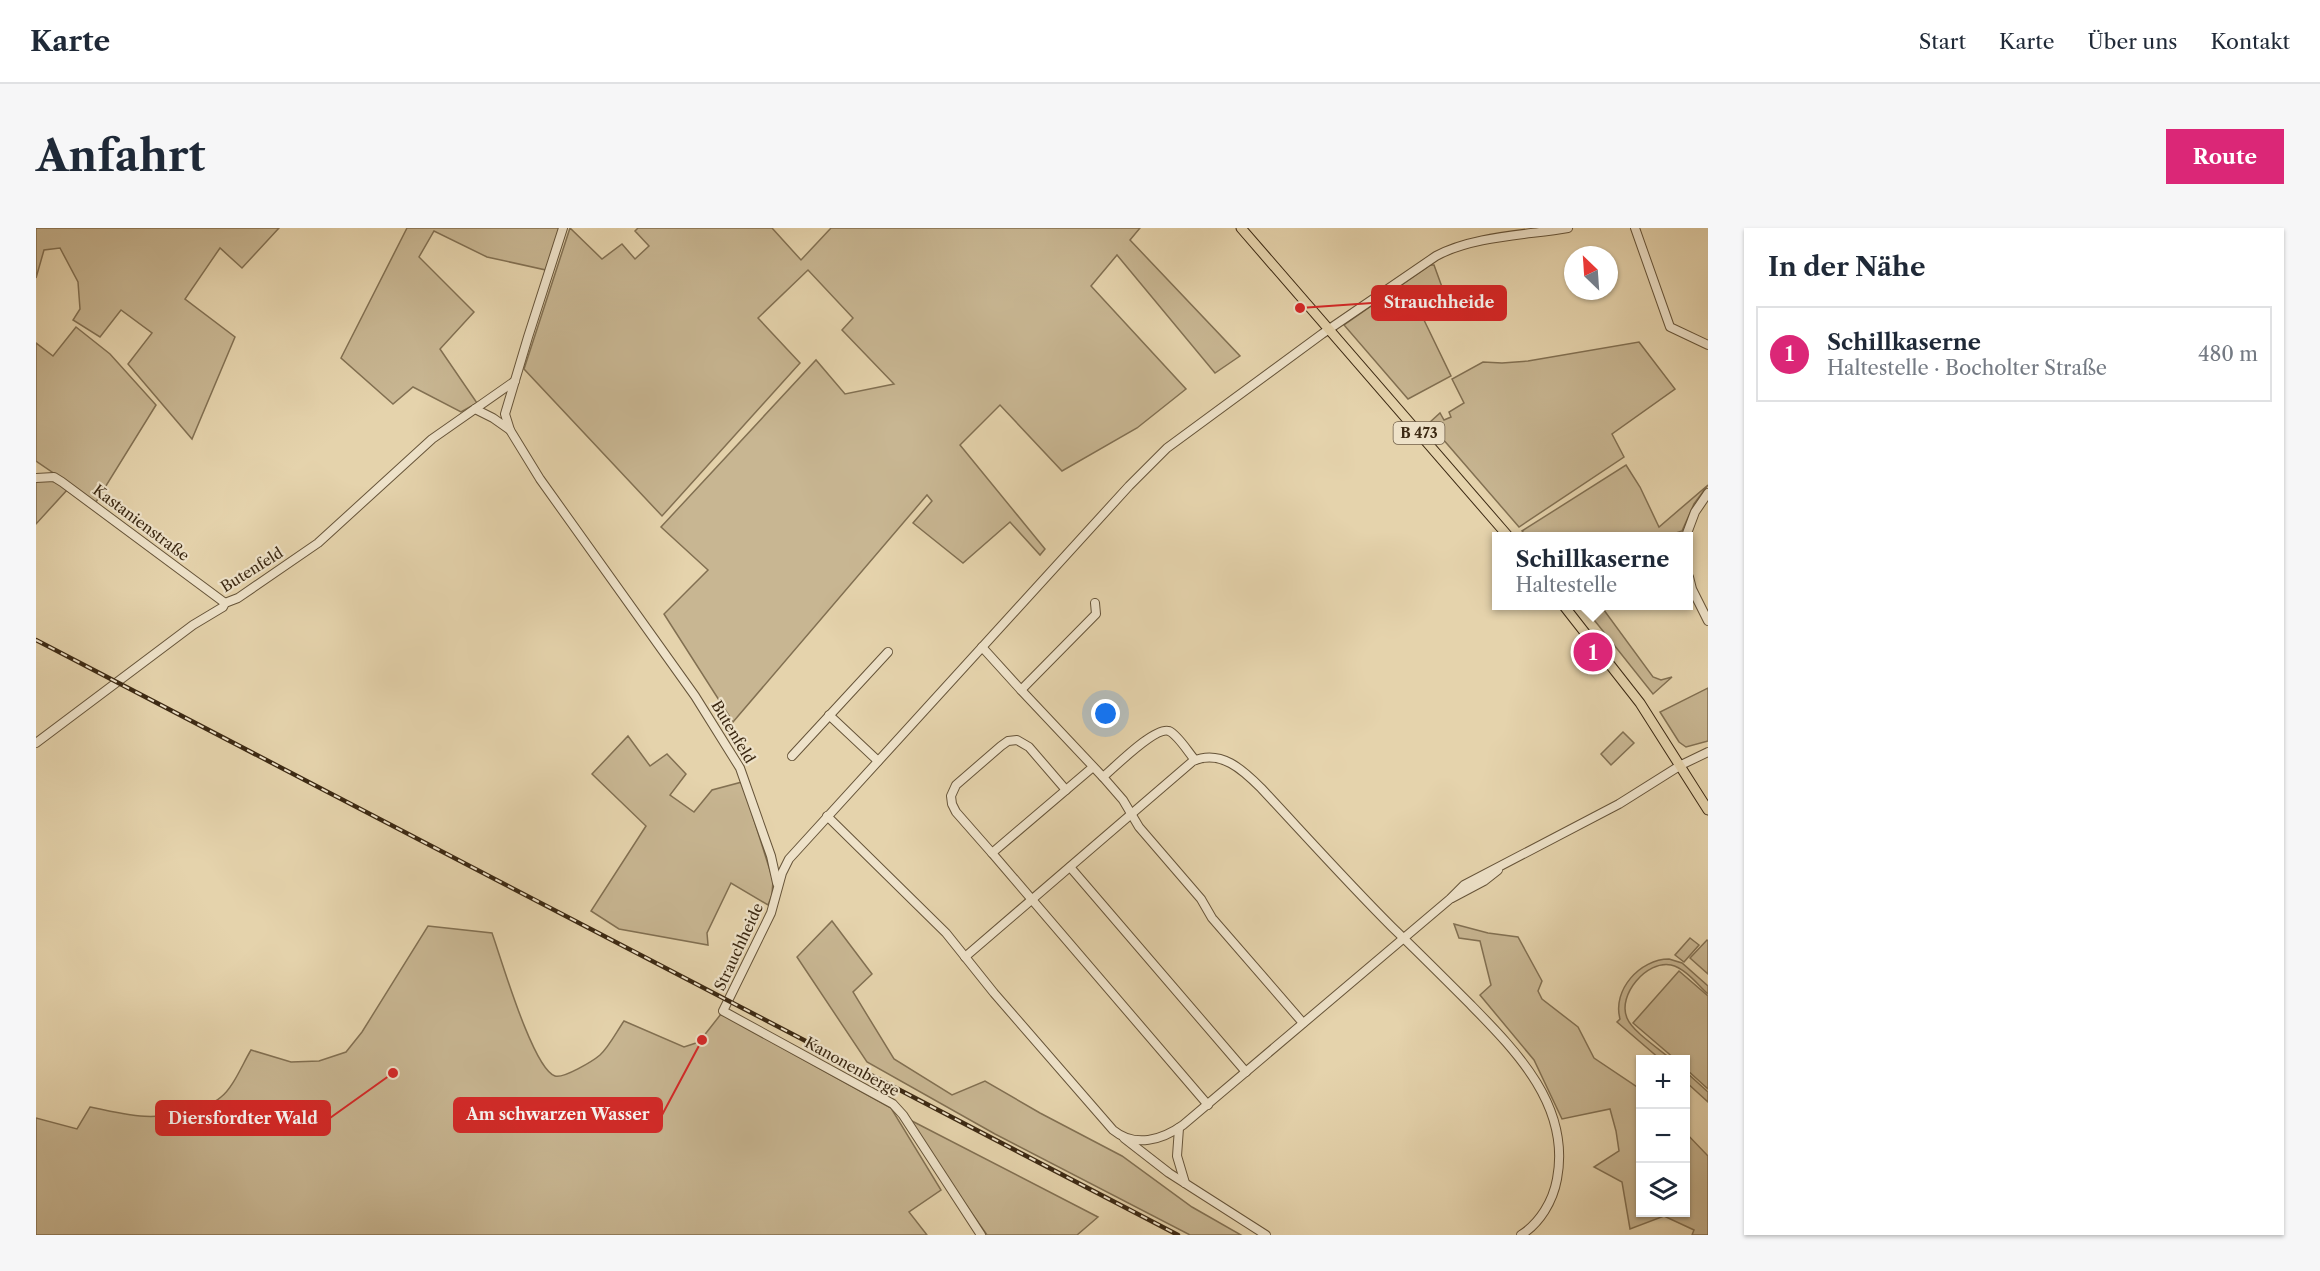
<!DOCTYPE html>
<html lang="de">
<meta charset="utf-8">
<style>
body{margin:0;font-family:"Libre Caslon Text",serif;background:#f6f6f7;color:#1f2937}
.controls{position:absolute;right:18px;bottom:18px;display:grid;overflow:hidden;border-radius:0px;box-shadow:0 2px 4px #0004}
.controls button{width:54px;height:54px;display:grid;place-items:center;padding:0;border:0;border-bottom:2px solid #e0e1e3;background:#fff;color:#1f2937;font:30px sans-serif}
.compass{position:absolute;left:1528px;top:18px;width:54px;height:54px;border-radius:50%;background:#fff;box-shadow:0 2px 4px #0004;rotate:335deg}
.you{position:absolute;left:1070px;top:486px;width:21px;height:21px;margin:-15px;border:4px solid #fff;border-radius:50%;background:#1a73e8;box-shadow:0 0 0 9px #1a73e833}
.badge{display:grid;place-items:center;width:39px;height:39px;border-radius:50%;background:#db2777;color:#fff;font-size:20px;font-weight:700}
.pin{position:absolute;translate:-50% -50%;border:3px solid #fff;box-shadow:0 2px 6px #0006}
.popup{position:absolute;left:1456px;top:304px;width:201px;height:78px;box-sizing:border-box;display:grid;place-content:center;border-radius:0px;background:#fff;filter:drop-shadow(0 2px 4px #0005);font-size:20px;white-space:nowrap;color:#747a83}
.popup b{font-size:22px;color:#1f2937}
.popup::after{content:'';position:absolute;left:50%;top:100%;margin-left:-12px;border:12px solid transparent;border-top-color:#fff}
.list{margin:0;padding:0;list-style:none}
h2{display:flex;justify-content:space-between;align-items:center;height:78px;margin:0;padding:0 24px;font-size:26px}
h2 small{font-size:20px;font-weight:400;color:#747a83}
.list li{display:grid;grid-template-columns:39px 1fr auto;gap:18px;align-items:center;box-sizing:border-box;height:96px;margin:0 12px 12px;padding:0 12px;border:2px solid #e0e1e3;border-radius:0px}
.list b{display:block;font-size:22px;white-space:nowrap}
.list p{margin:0;font-size:20px;white-space:nowrap;color:#747a83}
.list em{font-size:20px;font-style:normal;color:#747a83}
.icon{flex:none;width:33px;height:33px;fill:none;stroke:currentColor;stroke-width:2;stroke-linecap:round;stroke-linejoin:round}
.map{position:relative;flex:none;width:1672px;height:1007px;overflow:hidden;border-radius:0px}
header{display:flex;align-items:center;gap:36px;box-sizing:border-box;height:84px;padding:0 30px;background:#fff;border-bottom:2px solid #e0e1e3}
header strong{font-size:28px}
nav{display:flex;gap:33px;margin-inline-start:auto;font-size:21px}
.intro{display:flex;align-items:center;justify-content:space-between;box-sizing:border-box;height:144px;padding:0 36px}
h1{margin:0;font-size:42px}
.button{padding:15px 27px;border-radius:0px;background:#db2777;color:#fff;font-size:21px;font-weight:700}
main{display:flex;gap:36px;padding:0 36px}
aside{flex:1;background:#fff;border-radius:0px;box-shadow:0 2px 4px #0004}
.map>svg:first-child{display:block}
.green{fill:#c8b692;stroke:#827052;stroke-width:1.5}
.lines{fill:none;stroke-linecap:round;stroke-linejoin:round}
.minor-casing{stroke:#665439;stroke-width:10}
.major-casing{stroke:#3c2913;stroke-width:11}
.minor{stroke:#eee2c9;stroke-width:8}
.major{stroke:#e5d3ac;stroke-width:9}
.rail-casing{stroke:#3c2913;stroke-width:4.5}
.rail{stroke:#eee2c9;stroke-width:2;stroke-dasharray:7;stroke-linecap:butt}
.labels{text-anchor:middle;stroke-width:4.5;stroke-linejoin:round;paint-order:stroke}
.shield{fill:#eee2c9;stroke:#71604a;stroke-width:1.5}
.shield-label{font-size:14px;font-weight:bold;fill:#3c2913}
.street-label{font-size:15px;fill:#3c2913;stroke:#eee2c9}
.leader{fill:none;stroke:#d62828;stroke-width:2}
.callout-dot{fill:#d62828;stroke:#eee2c9;stroke-width:2}
.callout{fill:#d62828;stroke:#d62828;stroke-width:2}
.callout-label{font-size:16px;text-anchor:middle;font-weight:bold;fill:#fff}
</style>
<header>
<strong>Karte</strong>
<nav><a>Start</a><a>Karte</a><a>Über uns</a><a>Kontakt</a></nav>
</header>
<div class="intro"><h1>Anfahrt</h1><a class="button">Route</a></div>
<main>
<div class="map">
<svg width="1672" height="1007" viewBox="0 0 1672 1007">
<rect width="100%" height="100%" fill="#e5d3ac"/>
<filter id="stains"><feTurbulence type="fractalNoise" baseFrequency=".00333" numOctaves="4"/><feColorMatrix values="0 0 0 0 .2 0 0 0 0 .09 0 0 0 0 .02 0 0 0 .5 -.17"/></filter>
<radialGradient id="worn" r=".72"><stop offset=".6" stop-color="#630" stop-opacity="0"/><stop offset="1" stop-color="#630" stop-opacity=".3"/></radialGradient>
<g class="green">
<polygon points="0,0 243,0 206,40 184,20 149,71 199,109 156,211 92,136 116,105 85,82 64,109 37,92 44,81 42,54 24,20 8,22 0,50"/>
<polygon points="371,0 524,0 510,42 451,29 398,3 383,29 438,84 404,121 441,175 425,184 377,159 357,176 305,130"/>
<polygon points="534,0 566,31 586,16 599,31 613,18 599,3 602,0 736,0 765,32 795,0 1104,0 1094,12 1204,128 1179,145 1081,27 1055,58 1150,161 1101,200 1026,243 964,177 924,217 1009,321 1004,327 974,294 927,335 877,295 896,273 891,267 697,494 628,386 672,342 625,299 780,132 809,166 858,156 806,102 817,90 772,42 722,90 764,135 626,288 488,141"/>
<polygon points="1394,37 1398,37 1414,81 1387,90 1415,148 1372,171 1308,97"/>
<polygon points="40,99 74,126 120,177 60,274 0,233 0,115 17,128"/>
<polygon points="1603,114 1639,161 1576,206 1588,229 1483,299 1393,195 1404,185 1408,192 1415,189 1413,184 1428,175 1416,151 1447,134 1466,135 1492,133"/>
<polygon points="1590,237 1604,259 1623,299 1672,257 1658,276 1646,303 1631,308 1491,308 1486,303"/>
<polygon points="9,252 20,254 31,262 0,296 0,253"/>
<polygon points="1547,378 1565,378 1617,449 1625,452 1636,449 1617,466"/>
<polygon points="1672,460 1672,513 1650,519 1643,514 1624,484"/>
<polygon points="1587,504 1598,515 1575,537 1565,526"/>
<polygon points="592,508 614,538 631,526 650,546 634,567 658,584 676,562 706,554 737,652 736,667 732,677 695,655 671,705 672,717 583,701 555,683 610,598 556,546"/>
<polygon points="796,693 836,746 817,764 858,831 916,867 949,853 1004,885 1086,928 1156,979 1205,1007 1154,1007 959,906 831,834 761,729"/>
<polygon points="1418,696 1452,705 1482,709 1506,753 1502,763 1506,771 1542,799 1558,830 1604,861 1604,984 1650,984 1650,905 1672,928 1672,1007 1656,1007 1658,1002 1628,988 1594,1001 1586,954 1558,939 1583,923 1580,903 1574,881 1526,891 1498,832 1444,767 1455,757 1444,713 1423,710"/>
<path d="M 392,698 L 456,705 C 465,730 497,841 519,848 C 527,851 557,833 564,827 C 573,819 581,803 588,793 L 648,819 L 663,814 L 685,786 L 855,880 L 905,962 L 873,984 L 891,1007 L 0,1007 L 0,890 L 41,901 L 54,879 C 95,888 119,894 160,881 C 168,878 179,875 185,869 C 197,860 207,835 215,822 L 255,834 L 283,833 L 310,824 L 326,804 Z"/>
<polygon points="1654,710 1663,717 1648,734 1639,727"/>
<polygon points="1671,712 1672,713 1672,746 1654,730"/>
<path d="M 1633,731 L 1646,735 L 1672,758 L 1672,766 C 1662,757 1649,740 1635,737 C 1611,732 1581,767 1591,790 C 1596,803 1623,821 1635,831 L 1624,831 L 1581,794 L 1584,791 C 1576,762 1604,731 1633,731 Z"/>
<polygon points="1643,743 1672,768 1672,861 1650,841 1650,832 1639,831 1597,795"/>
<polygon points="1650,844 1672,864 1672,874 1650,854"/>
<polygon points="876,893 1062,989 1041,1007 951,1007 891,921"/>
</g>
<g class="lines">
<g class="minor-casing">
<g id="minor">
<polyline points="527,0 492,109 469,186 474,202 504,251 659,468 704,540 735,628 741,655"/>
<polyline points="1599,0 1634,99 1672,117"/>
<polyline points="439,181 457,190 474,202"/>
<polyline points="0,250 18,249 26,254 189,375"/>
<polyline points="1650,308 1659,284 1672,265"/>
<polyline points="1653,349 1656,361 1672,393"/>
<polyline points="946,419 985,462 1060,386 1059,375"/>
<polyline points="985,462 1067,549"/>
<polyline points="793,487 842,533"/>
<polyline points="0,515 157,397 187,379 189,375 202,370 282,315 396,211 479,153"/>
<polyline points="756,528 852,424"/>
<path d="M 1159,532 C 1152,524 1142,507 1133,503 C 1119,498 1078,540 1067,549 L 1087,572 L 1103,599 L 1165,671 L 1176,690 L 1267,795"/>
<polyline points="1057,539 956,625 1172,877"/>
<path d="M 791,588 L 910,705 L 958,765 L 1077,902 C 1099,920 1126,912 1147,897 L 1414,671 L 1428,657 L 1583,576 L 1645,537 L 1672,524"/>
<polyline points="956,625 920,584 916,576 915,568 920,557 965,518 972,513 981,512 993,519 1030,562"/>
<polyline points="1034,639 1210,844"/>
<polyline points="1416,670 1448,653 1462,642"/>
<path d="M 929,729 L 1157,533 C 1185,521 1207,542 1225,560 C 1268,606 1311,654 1356,699 C 1382,724 1408,750 1434,776 C 1480,823 1535,878 1521,951 C 1517,973 1504,995 1485,1007"/>
<polyline points="1143,900 1141,928 1149,955"/>
<polyline points="1088,910 1133,945 1230,1007"/>
<path d="M 945,1007 L 867,887 L 857,876 L 687,783 L 735,685 L 746,645 L 753,631 L 1093,258 L 1131,220 L 1286,106 L 1400,28 C 1437,8 1491,7 1532,0"/>
</g>
</g>
<g class="major-casing">
<g id="major">
<polyline points="1205,0 1472,308"/>
<polyline points="1528,378 1604,475 1672,582"/>
</g>
</g>
<use href="#minor" class="minor"/>
<use href="#major" class="major"/>
<g class="rail-casing">
<polyline id="rail" points="0,412 1142,1007"/>
</g>
<use href="#rail" class="rail"/>
</g>
<g class="labels">
<rect class="shield" x="1357.5" y="194" width="51" height="22" rx="4.5"/>
<g class="shield-label">
<text x="1383" y="210">B 473</text>
</g>
<g class="street-label">
<text transform="translate(105 295) rotate(37)" y="5">Kastanienstraße</text>
<text transform="translate(216 342) rotate(-32)" y="5">Butenfeld</text>
<text transform="translate(697 504) rotate(59)" y="5">Butenfeld</text>
<text transform="translate(703 719) rotate(-65)" y="5">Strauchheide</text>
<text transform="translate(816 839) rotate(29)" y="5">Kanonenberge</text>
</g>
</g>
<path class="leader" d="M1264 80L1336 75M666 812L626 887M357 845L294 890"/>
<g class="callout-dot">
<circle cx="1264" cy="80" r="6"/>
<circle cx="666" cy="812" r="6"/>
<circle cx="357" cy="845" r="6"/>
</g>
<g class="callout">
<rect x="1336" y="58" width="134" height="34" rx="6"/>
<rect x="418" y="870" width="208" height="34" rx="6"/>
<rect x="120" y="873" width="174" height="34" rx="6"/>
</g>
<g class="callout-label">
<text x="1403" y="80">Strauchheide</text>
<text x="522" y="892">Am schwarzen Wasser</text>
<text x="207" y="896">Diersfordter Wald</text>
</g>
<rect width="100%" height="100%" filter="url(#stains)"/>
<rect width="100%" height="100%" fill="url(#worn)"/>
</svg>
<div class="controls">
<button>+</button>
<button>−</button>
<button><svg class="icon" aria-label="layers" viewBox="0 0 24 24"><path d="M12 4l9 5-9 5-9-5zM3 14l9 5 9-5"/></svg></button>
</div>
<svg class="compass" viewBox="-18 -18 36 36"><path d="M0-13l5 13h-10z" fill="#e53935"/><path d="M0 13l5-13h-10z" fill="#747a83"/></svg>
<div class="you"></div>
<div class="pin badge" style="left:1557px;top:424px">1</div>
<div class="popup"><b>Schillkaserne</b>Haltestelle</div>
</div>
<aside>
<h2>In der Nähe<small></small></h2>
<ul class="list">
<li><span class="badge">1</span><div><b>Schillkaserne</b><p>Haltestelle · Bocholter Straße</p></div><em>480 m</em></li>
</ul>
</aside>
</main>
